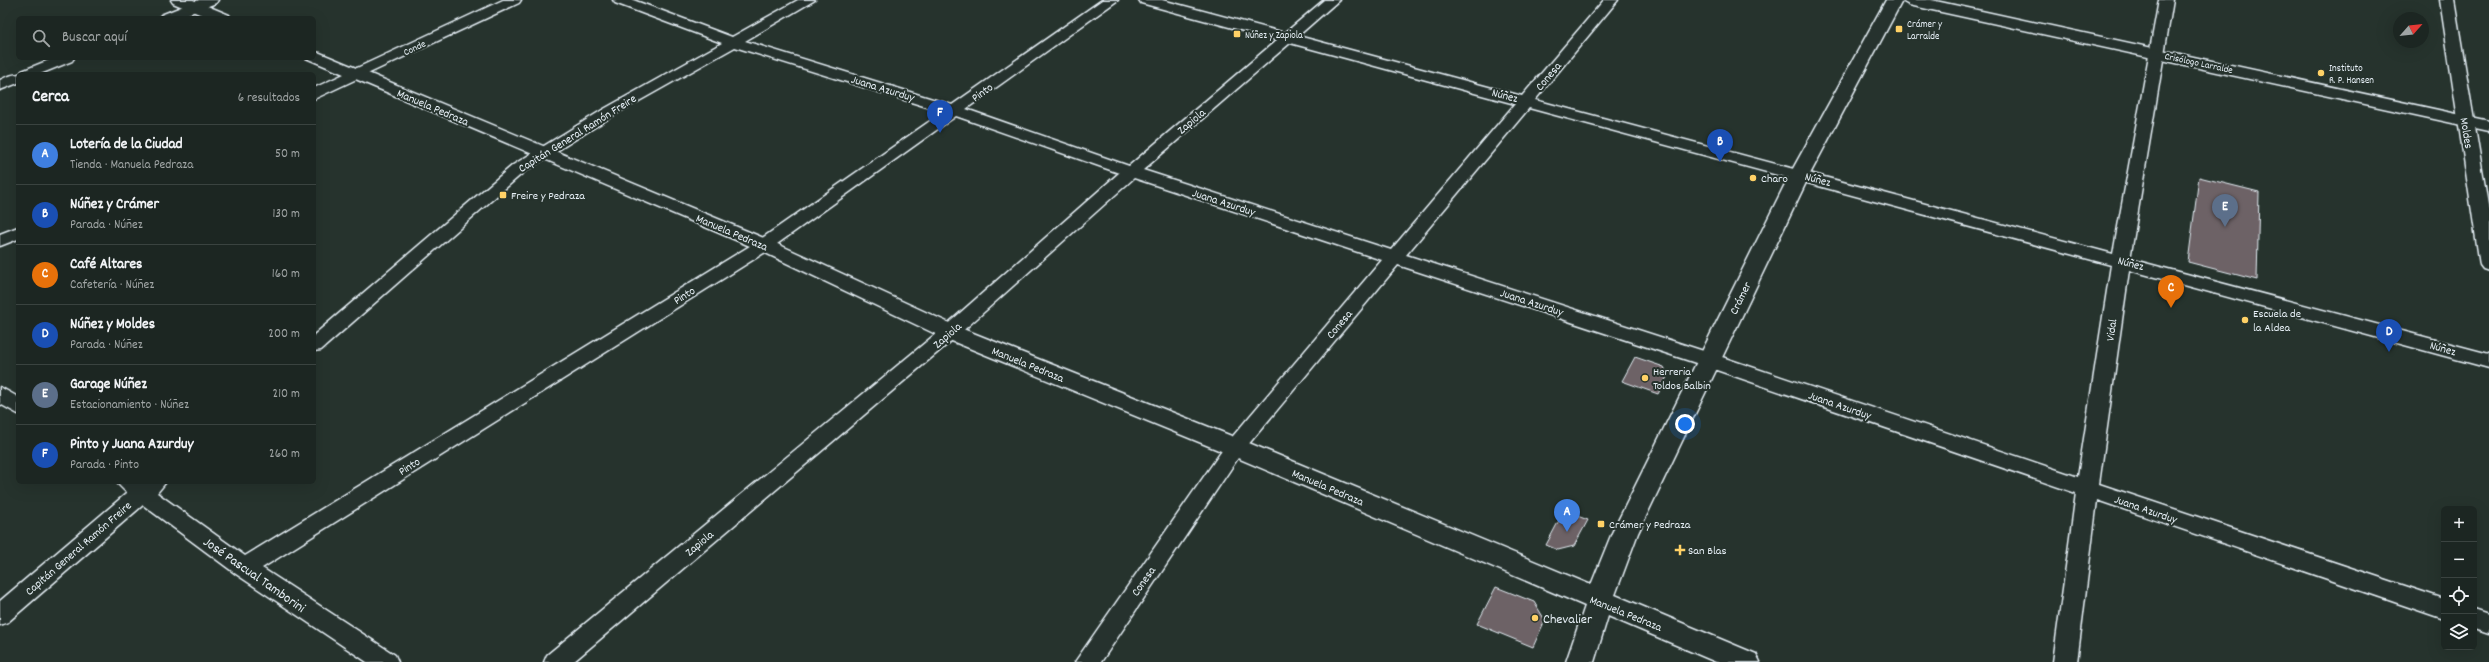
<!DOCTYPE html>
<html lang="es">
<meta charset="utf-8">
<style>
body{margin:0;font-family:Dekko,sans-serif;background:#252e2a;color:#f1f3f6}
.controls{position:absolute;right:12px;bottom:12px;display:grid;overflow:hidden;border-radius:6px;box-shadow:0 4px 16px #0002}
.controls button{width:36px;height:36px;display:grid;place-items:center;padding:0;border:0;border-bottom:1px solid #3a4340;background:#1c2622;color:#f1f3f6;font:20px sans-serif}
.compass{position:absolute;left:2393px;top:12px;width:36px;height:36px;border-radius:50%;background:#1c2622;box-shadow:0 4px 16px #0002;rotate:63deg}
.you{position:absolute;left:1685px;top:424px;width:14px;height:14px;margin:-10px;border:3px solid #fff;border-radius:50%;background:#1a73e8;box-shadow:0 0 0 6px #1a73e833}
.badge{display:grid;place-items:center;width:26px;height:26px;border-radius:50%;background:#ffd166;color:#fff;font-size:13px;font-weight:700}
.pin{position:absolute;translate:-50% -33px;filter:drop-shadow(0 1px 2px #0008)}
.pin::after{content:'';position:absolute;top:21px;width:14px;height:12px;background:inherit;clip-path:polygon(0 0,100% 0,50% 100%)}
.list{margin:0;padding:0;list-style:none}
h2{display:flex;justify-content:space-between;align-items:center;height:52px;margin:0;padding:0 16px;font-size:17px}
h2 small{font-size:13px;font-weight:400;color:#a0a5a5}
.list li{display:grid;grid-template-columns:26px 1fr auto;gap:12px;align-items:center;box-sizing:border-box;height:60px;padding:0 16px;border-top:1px solid #3a4340}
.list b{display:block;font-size:15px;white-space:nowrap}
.list p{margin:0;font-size:13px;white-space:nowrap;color:#a0a5a5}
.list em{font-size:13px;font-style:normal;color:#a0a5a5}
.icon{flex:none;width:22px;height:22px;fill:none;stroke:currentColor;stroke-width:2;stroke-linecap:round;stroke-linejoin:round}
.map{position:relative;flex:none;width:2489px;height:662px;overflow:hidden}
.search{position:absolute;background:#1c2622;box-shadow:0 4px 16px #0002;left:16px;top:16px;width:300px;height:44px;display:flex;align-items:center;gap:10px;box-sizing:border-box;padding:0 14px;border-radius:6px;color:#a0a5a5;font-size:15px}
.panel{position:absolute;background:#1c2622;box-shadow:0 4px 16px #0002;left:16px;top:72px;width:300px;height:412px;border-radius:6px}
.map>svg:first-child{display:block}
.building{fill:#6d6266;stroke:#e8f1f8}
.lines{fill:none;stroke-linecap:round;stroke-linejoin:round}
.street-casing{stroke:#e8f1f8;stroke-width:3}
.secondary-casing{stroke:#e8f1f8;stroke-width:3}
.street{fill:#26332d;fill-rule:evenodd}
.secondary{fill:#26332d;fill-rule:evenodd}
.poi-dot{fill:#ffd166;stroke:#26332d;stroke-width:1.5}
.labels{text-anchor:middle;stroke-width:4;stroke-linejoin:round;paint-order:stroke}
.far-poi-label{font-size:10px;fill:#e8f1f8;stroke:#26332d;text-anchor:start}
.far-street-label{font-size:10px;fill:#e8f1f8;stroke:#26332d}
.street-label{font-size:12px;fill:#e8f1f8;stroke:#26332d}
.poi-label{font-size:12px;fill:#e8f1f8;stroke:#26332d;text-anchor:start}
.near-street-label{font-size:14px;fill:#e8f1f8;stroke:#26332d}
.near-poi-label{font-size:14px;fill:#e8f1f8;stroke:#26332d;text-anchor:start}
</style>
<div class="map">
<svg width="2489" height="662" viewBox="0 0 2489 662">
<rect width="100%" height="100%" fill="#26332d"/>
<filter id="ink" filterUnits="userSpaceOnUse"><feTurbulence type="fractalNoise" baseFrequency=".025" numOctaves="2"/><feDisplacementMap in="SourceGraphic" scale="8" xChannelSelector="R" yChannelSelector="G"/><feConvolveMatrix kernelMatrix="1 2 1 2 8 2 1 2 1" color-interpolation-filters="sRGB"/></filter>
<g filter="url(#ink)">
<g class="building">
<polygon points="2199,177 2259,192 2257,280 2188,262"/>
<polygon points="1635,357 1664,367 1668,375 1658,394 1622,381"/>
<polygon points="1564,511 1588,520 1574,546 1558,550 1546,545"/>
<polygon points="1496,587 1534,602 1545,620 1533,647 1477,624"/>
</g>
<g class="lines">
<g class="street-casing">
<g id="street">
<polygon points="199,0 218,0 216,3 178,18 159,18 161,15"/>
<polygon points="503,0 521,0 519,3 314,99 314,88"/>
<path d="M 613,0 L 633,0 L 732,37 L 798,0 L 815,0 L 745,41 L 952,105 L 1102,0 L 1118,0 L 966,109 L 1129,166 L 1277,40 L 1141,3 L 1139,0 L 1162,0 L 1285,33 L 1324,0 L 1339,0 L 1298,36 L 1522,96 L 1604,0 L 1618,0 L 1535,100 L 2113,254 L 2159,0 L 2173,0 L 2130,259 L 2489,354 L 2489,368 L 2129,270 L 2099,484 L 2444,599 L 2444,619 L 2097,500 L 2077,662 L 2053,662 L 2076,493 L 1702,365 L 1398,265 L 1242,452 L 1101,662 L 1075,662 L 1228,442 L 1382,260 L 1134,178 L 957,336 L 573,662 L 544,662 L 547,655 L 943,328 L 1119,173 L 956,116 L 770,249 L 262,568 L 395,655 L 398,662 L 367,662 L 236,574 L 143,505 L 8,622 L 0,625 L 0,601 L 127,493 L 116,482 L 166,482 L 157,493 L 245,556 L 758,241 L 943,112 L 735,47 L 614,115 L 525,171 L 321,350 L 314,351 L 314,335 L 513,165 L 604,109 L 722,43 L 615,3 ZM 1290,43 L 1515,104 L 1391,250 L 1143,170 ZM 1529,108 L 2111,265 L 2078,477 L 1716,355 L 1406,255 Z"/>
<polygon points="2440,0 2454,0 2489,211 2489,271 2483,269 2480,265"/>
<path d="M 54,58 L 74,58 L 72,61 L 40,74 L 18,74 L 18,83 L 0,90 L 0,80 C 6,77 13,74 20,74 L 22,71 Z"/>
<polygon points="18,227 18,239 0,246 0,234"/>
<polygon points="0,387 18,397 18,414 0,404"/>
<polygon points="2474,609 2489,614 2489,634 2474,629"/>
</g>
</g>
<g class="secondary-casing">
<g id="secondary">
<polygon points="171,0 193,0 229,15 231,18 209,18 173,3"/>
<polygon points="1886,0 1931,0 2489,121 2489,131 1909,5 1902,1 1810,174 1638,533 1615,595 1756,654 1760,662 1716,662 1608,616 1594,662 1566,662 1585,606 1226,453 942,337 757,249 306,58 314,58 314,52 320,53 771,241 958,327 1244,441 1591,585 1612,533 1790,174"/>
</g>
</g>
<use href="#street" class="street"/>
<use href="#secondary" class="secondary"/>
</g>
</g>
<g class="poi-dot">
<rect x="1895" y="25" width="8" height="8" rx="2"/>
<rect x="1233" y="30" width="8" height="8" rx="2"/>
<circle cx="2321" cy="73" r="4"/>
<circle cx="1753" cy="178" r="4"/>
<rect x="499" y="191" width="8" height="8" rx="2"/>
<circle cx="2245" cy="320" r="4"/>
<circle cx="1645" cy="378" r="4"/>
<rect x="1597" y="520" width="8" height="8" rx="2"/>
<path d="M1678 544h4v4h4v4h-4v4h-4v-4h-4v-4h4z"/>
<circle cx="1535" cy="618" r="4"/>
</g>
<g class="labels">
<g class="far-poi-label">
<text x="1907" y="27">Crámer y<tspan x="1907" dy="12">Larralde</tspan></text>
<text x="1245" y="38">Núñez y Zapiola</text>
<text x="2329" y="71">Instituto<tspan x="2329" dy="12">R. P. Hansen</tspan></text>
</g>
<g class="far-street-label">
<text transform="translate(414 47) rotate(-25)" y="4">Conde</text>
<text transform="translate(2199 62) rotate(12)" y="4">Crisólogo Larralde</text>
</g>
<g class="street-label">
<text transform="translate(1548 76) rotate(-50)" y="4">Conesa</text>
<text transform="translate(883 88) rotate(17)" y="4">Juana Azurduy</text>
<text transform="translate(982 92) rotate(-36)" y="4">Pinto</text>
<text transform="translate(1505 95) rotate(15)" y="4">Núñez</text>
<text transform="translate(433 107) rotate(23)" y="4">Manuela Pedraza</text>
<text transform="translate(1191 121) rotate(-40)" y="4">Zapiola</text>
<text transform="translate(577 133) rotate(-32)" y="4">Capitán General Ramón Freire</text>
<text transform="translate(2467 133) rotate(81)" y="4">Moldes</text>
<text transform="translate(1818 179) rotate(15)" y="4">Núñez</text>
<text transform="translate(1224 202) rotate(18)" y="4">Juana Azurduy</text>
<text transform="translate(732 232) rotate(23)" y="4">Manuela Pedraza</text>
<text transform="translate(2131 263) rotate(15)" y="4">Núñez</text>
<text transform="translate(684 295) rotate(-32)" y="4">Pinto</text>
<text transform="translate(1740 298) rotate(-64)" y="4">Crámer</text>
<text transform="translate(1532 302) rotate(18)" y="4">Juana Azurduy</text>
<text transform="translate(1339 324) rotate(-50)" y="4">Conesa</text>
<text transform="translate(2111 330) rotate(-82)" y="4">Vidal</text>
<text transform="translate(947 335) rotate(-41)" y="4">Zapiola</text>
<text transform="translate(2443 348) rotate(16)" y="4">Núñez</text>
<text transform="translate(1028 364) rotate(22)" y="4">Manuela Pedraza</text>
<text transform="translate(1840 405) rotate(19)" y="4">Juana Azurduy</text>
<text transform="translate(409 466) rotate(-32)" y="4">Pinto</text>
<text transform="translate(1328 487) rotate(23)" y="4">Manuela Pedraza</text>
<text transform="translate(2146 509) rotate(19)" y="4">Juana Azurduy</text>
<text transform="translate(699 543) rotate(-40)" y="4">Zapiola</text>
<text transform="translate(78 548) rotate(-41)" y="4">Capitán General Ramón Freire</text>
<text transform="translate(1143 581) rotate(-55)" y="4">Conesa</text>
<text transform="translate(1626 613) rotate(22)" y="4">Manuela Pedraza</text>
</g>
<g class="poi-label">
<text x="1761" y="182">Charo</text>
<text x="511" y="199">Freire y Pedraza</text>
<text x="2253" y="317">Escuela de<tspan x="2253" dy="14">la Aldea</tspan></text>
<text x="1653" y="375">Herreria<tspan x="1653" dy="14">Toldos Balbin</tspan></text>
<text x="1609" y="528">Crámer y Pedraza</text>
<text x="1688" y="554">San Blas</text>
</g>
<g class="near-street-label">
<text transform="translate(255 574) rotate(35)" y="5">José Pascual Tamborini</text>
</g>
<g class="near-poi-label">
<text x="1543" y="623">Chevalier</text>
</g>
</g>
</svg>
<div class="controls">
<button>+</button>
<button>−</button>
<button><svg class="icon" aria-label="locate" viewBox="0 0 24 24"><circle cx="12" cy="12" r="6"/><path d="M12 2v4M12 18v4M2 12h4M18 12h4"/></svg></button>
<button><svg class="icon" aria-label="layers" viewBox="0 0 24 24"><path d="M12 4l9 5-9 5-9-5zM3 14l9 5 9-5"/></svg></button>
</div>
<svg class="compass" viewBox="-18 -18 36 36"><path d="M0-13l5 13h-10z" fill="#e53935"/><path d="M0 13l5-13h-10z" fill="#a0a5a5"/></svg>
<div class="you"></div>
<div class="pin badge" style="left:1567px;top:532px;background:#3f7fe0">A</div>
<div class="pin badge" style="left:1720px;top:162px;background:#1a4fb4">B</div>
<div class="pin badge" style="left:2171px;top:308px;background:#e8710a">C</div>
<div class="pin badge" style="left:2389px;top:352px;background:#1a4fb4">D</div>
<div class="pin badge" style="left:2225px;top:227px;background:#5c6f8a">E</div>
<div class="pin badge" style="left:940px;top:133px;background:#1a4fb4">F</div>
<div class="search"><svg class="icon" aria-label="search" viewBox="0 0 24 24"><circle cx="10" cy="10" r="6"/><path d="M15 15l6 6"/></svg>Buscar aquí</div>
<section class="panel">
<h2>Cerca<small>6 resultados</small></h2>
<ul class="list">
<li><span class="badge" style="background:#3f7fe0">A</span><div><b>Lotería de la Ciudad</b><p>Tienda · Manuela Pedraza</p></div><em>50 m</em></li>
<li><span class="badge" style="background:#1a4fb4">B</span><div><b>Núñez y Crámer</b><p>Parada · Núñez</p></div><em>130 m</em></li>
<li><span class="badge" style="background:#e8710a">C</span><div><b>Café Altares</b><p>Cafetería · Núñez</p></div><em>160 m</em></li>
<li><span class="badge" style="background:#1a4fb4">D</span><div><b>Núñez y Moldes</b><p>Parada · Núñez</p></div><em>200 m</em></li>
<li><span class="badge" style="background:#5c6f8a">E</span><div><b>Garage Núñez</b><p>Estacionamiento · Núñez</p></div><em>210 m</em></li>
<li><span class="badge" style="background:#1a4fb4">F</span><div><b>Pinto y Juana Azurduy</b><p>Parada · Pinto</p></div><em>260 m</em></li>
</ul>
</section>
</div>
